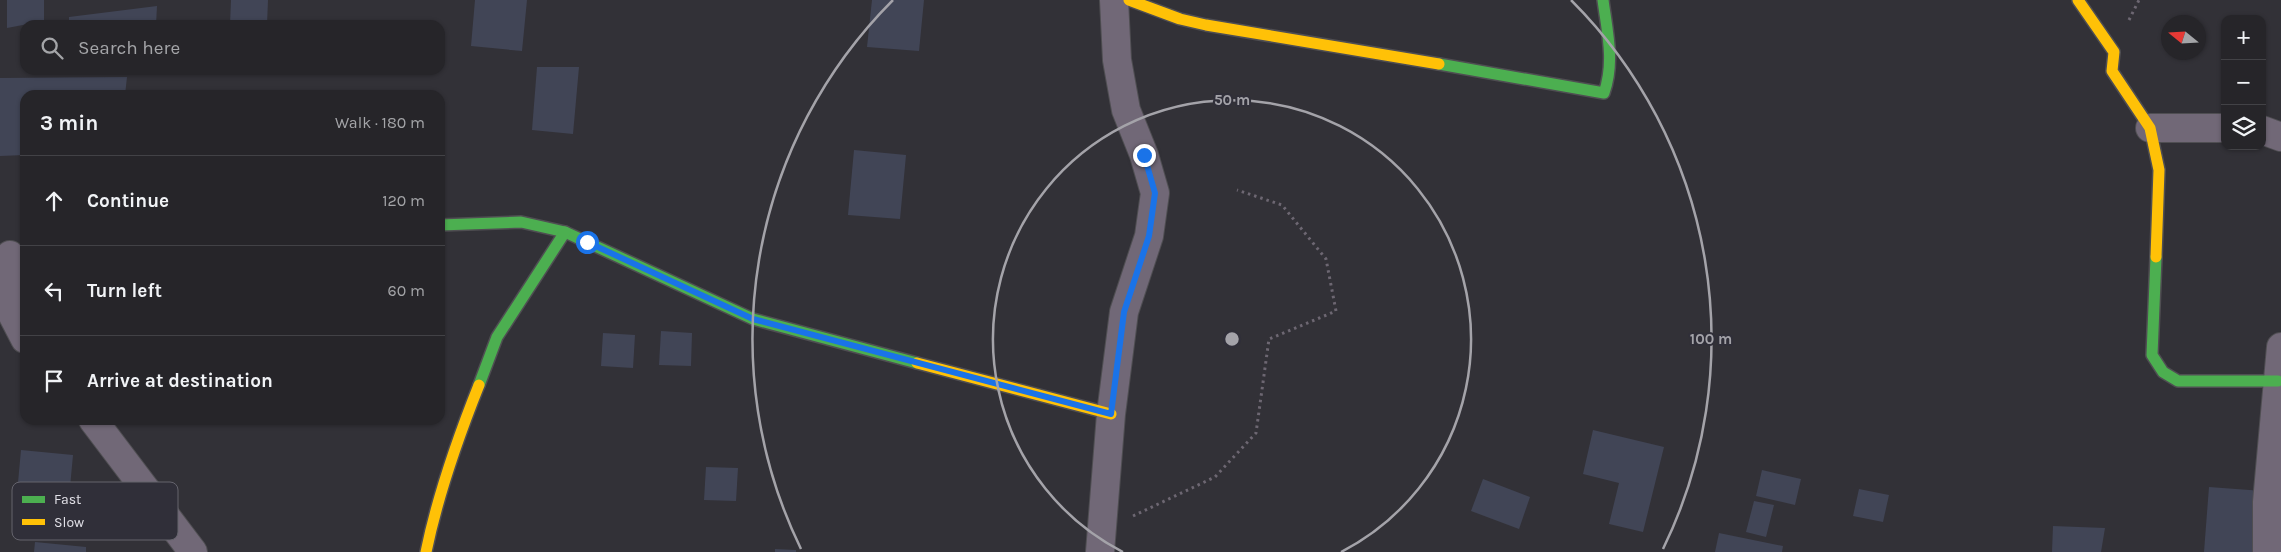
<!DOCTYPE html>
<meta charset="utf-8">
<style>
body{margin:0;font-family:Karla,sans-serif;background:#2e2d31;color:#f1f3f6}
.controls{position:absolute;right:15px;top:15px;display:grid;overflow:hidden;border-radius:10px;box-shadow:0 1px 4px #0004}
.controls button{width:45px;height:45px;display:grid;place-items:center;padding:0;border:0;border-bottom:1px solid #424246;background:#262529;color:#f1f3f6;font:25px sans-serif}
.compass{position:absolute;left:2161px;top:15px;width:45px;height:45px;border-radius:50%;background:#262529;box-shadow:0 1px 4px #0004;rotate:288deg}
.stop{position:absolute;width:15px;height:15px;margin:-11px;border:4px solid #1a73e8;border-radius:50%;background:#fff}
.stop.end{background:#1a73e8;border-color:#fff;box-shadow:0 1px 5px #0008}
.list{margin:0;padding:0;list-style:none}
h2{display:flex;justify-content:space-between;align-items:center;height:65px;margin:0;padding:0 20px;font-size:21px}
h2 small{font-size:16px;font-weight:400;color:#a4a5a8}
.list li{display:grid;grid-template-columns:32px 1fr auto;gap:15px;align-items:center;box-sizing:border-box;height:90px;padding:0 20px;border-top:1px solid #424246}
.list b{display:block;font-size:19px;white-space:nowrap}
.list em{font-size:16px;font-style:normal;color:#a4a5a8}
.icon{flex:none;width:28px;height:28px;fill:none;stroke:currentColor;stroke-width:2;stroke-linecap:round;stroke-linejoin:round}
.map{position:relative;flex:none;width:2281px;height:552px;overflow:hidden}
.search{position:absolute;background:#262529;box-shadow:0 1px 4px #0004;left:20px;top:20px;width:425px;height:55px;display:flex;align-items:center;gap:12px;box-sizing:border-box;padding:0 18px;border-radius:15px;color:#a4a5a8;font-size:19px}
.panel{position:absolute;background:#262529;box-shadow:0 1px 4px #0004;left:20px;top:90px;width:425px;height:335px;border-radius:15px}
.map>svg:first-child{display:block}
.building{fill:#414556}
.lines{fill:none;stroke-linecap:round;stroke-linejoin:round}
.street-casing{stroke:#4f4e52;stroke-width:30}
.fast-casing{stroke:#4f4e52;stroke-width:14}
.slow-casing{stroke:#4f4e52;stroke-width:14}
.path{stroke:#6d6772;stroke-width:3;stroke-dasharray:2.5 4;stroke-linecap:butt}
.street{stroke:#716877;stroke-width:28}
.fast{stroke:#4caf50;stroke-width:11}
.slow{stroke:#ffc107;stroke-width:11}
.route{stroke:#1a73e8;stroke-width:6}
.ring{fill:none;stroke:#a4a3a9;stroke-width:2.5}
.key{fill:#302f39;stroke:#65646d;stroke-width:1}
.key-label{font-size:14px;fill:#e1e0e7}
.centre{fill:#a4a3a9;stroke:#302f39;stroke-width:2.5}
.ring-label{font-size:15px;text-anchor:middle;font-weight:bold;fill:#a4a3a9;stroke:#302f39;stroke-width:4;stroke-linejoin:round;paint-order:stroke}
</style>
<div class="map">
<svg width="2281" height="552" viewBox="0 0 2281 552">
<rect width="100%" height="100%" fill="#323137"/>
<g class="building">
<polygon points="7,0 44,0 44,21 7,28"/>
<polygon points="231,0 268,0 267,25 230,25"/>
<polygon points="475,0 527,0 522,51 471,46"/>
<polygon points="872,0 924,0 919,51 867,47"/>
<polygon points="157,6 156,25 69,25 69,17"/>
<polygon points="537,67 579,67 573,134 532,130"/>
<polygon points="127,77 125,95 25,95 25,155 0,156 0,78"/>
<polygon points="854,150 906,155 900,219 848,215"/>
<polygon points="661,331 692,333 691,366 659,365"/>
<polygon points="603,333 635,335 633,368 601,366"/>
<polygon points="1593,430 1664,447 1643,532 1609,524 1619,483 1583,474"/>
<polygon points="21,450 73,455 67,520 15,515"/>
<polygon points="706,467 738,468 736,501 704,500"/>
<polygon points="1762,470 1801,479 1795,505 1756,496"/>
<polygon points="1483,479 1530,497 1519,529 1471,511"/>
<polygon points="2209,487 2263,491 2261,552 2204,552"/>
<polygon points="1859,489 1889,495 1883,522 1853,516"/>
<polygon points="1754,501 1774,505 1766,537 1746,532"/>
<polygon points="2053,526 2105,528 2101,552 2052,552"/>
<polygon points="1719,533 1783,546 1782,552 1715,552"/>
<polygon points="35,542 86,547 86,552 34,552"/>
<polygon points="775,549 796,550 796,552 775,552"/>
</g>
<g class="lines">
<g class="street-casing">
<g id="street">
<polyline points="2150,128 2225,128"/>
<polyline points="2262,130 2281,137"/>
<polyline points="10,255 12,314 25,339"/>
<polyline points="93,420 193,552"/>
<polyline points="1100,552 1111,414 1124,312 1149,236 1155,193 1144,155 1126,110 1117,60 1114,0"/>
<polyline points="2267,552 2267,502 2281,347"/>
</g>
</g>
<g class="fast-casing">
<g id="fast">
<path d="M 1439,64 L 1604,93 C 1615,62 1607,31 1603,0"/>
<polyline points="440,225 521,222 565,232 753,319 917,363"/>
<polyline points="2156,257 2152,355 2163,372 2178,381 2278,381"/>
<polyline points="479,385 497,337 565,232"/>
</g>
</g>
<g class="slow-casing">
<g id="slow">
<polyline points="1129,0 1180,19 1206,25 1439,64"/>
<polyline points="2078,0 2114,52 2112,71 2150,128 2159,170 2156,257"/>
<polyline points="917,363 1111,414"/>
<path d="M 426,552 C 438,494 457,440 479,385"/>
</g>
</g>
<g class="path">
<polyline points="2129,20 2139,0"/>
<polyline points="1133,516 1215,477 1256,433 1269,339 1336,311 1326,259 1282,205 1237,190"/>
</g>
<use href="#street" class="street"/>
<use href="#fast" class="fast"/>
<use href="#slow" class="slow"/>
</g>
<g class="lines">
<polyline class="route" points="587,242 753,319 1111,414 1124,312 1149,236 1155,193 1144,155"/>
</g>
<g class="ring">
<path d="M1123 552A239 239 0 1 1 1341 552"/>
<path d="M801 549A479 479 0 0 1 893 0M1571 0A479 479 0 0 1 1663 549"/>
</g>
<rect x="12" y="482" width="166" height="58" rx="8" class="key"/>
<rect x="22" y="496" width="23" height="7" fill="#4caf50"/>
<rect x="22" y="519" width="23" height="6" fill="#ffc107"/>
<g class="key-label">
<text x="54" y="504">Fast</text>
<text x="54" y="527">Slow</text>
</g>
<circle cx="1232" cy="339" r="8" class="centre"/>
<g class="ring-label">
<text x="1232" y="105">50 m</text>
<text x="1711" y="344">100 m</text>
</g>
</svg>
<div class="controls">
<button>+</button>
<button>−</button>
<button><svg class="icon" aria-label="layers" viewBox="0 0 24 24"><path d="M12 4l9 5-9 5-9-5zM3 14l9 5 9-5"/></svg></button>
</div>
<svg class="compass" viewBox="-18 -18 36 36"><path d="M0-13l5 13h-10z" fill="#e53935"/><path d="M0 13l5-13h-10z" fill="#a4a5a8"/></svg>
<div class="stop" style="left:587px;top:242px"></div>
<div class="stop end" style="left:1144px;top:155px"></div>
<div class="search"><svg class="icon" aria-label="search" viewBox="0 0 24 24"><circle cx="10" cy="10" r="6"/><path d="M15 15l6 6"/></svg>Search here</div>
<section class="panel">
<h2>3 min<small>Walk · 180 m</small></h2>
<ul class="list">
<li><svg class="icon" aria-label="ahead" viewBox="0 0 24 24"><path d="M12 20V5M6 11l6-6 6 6"/></svg><div><b>Continue</b></div><em>120 m</em></li>
<li><svg class="icon" aria-label="left" viewBox="0 0 24 24"><path d="M17 20v-9H6M10 6l-5 5 5 5"/></svg><div><b>Turn left</b></div><em>60 m</em></li>
<li><svg class="icon" aria-label="arrive" viewBox="0 0 24 24"><path d="M6 21V4h12l-3 4 3 4H6"/></svg><div><b>Arrive at destination</b></div></li>
</ul>
</section>
</div>
